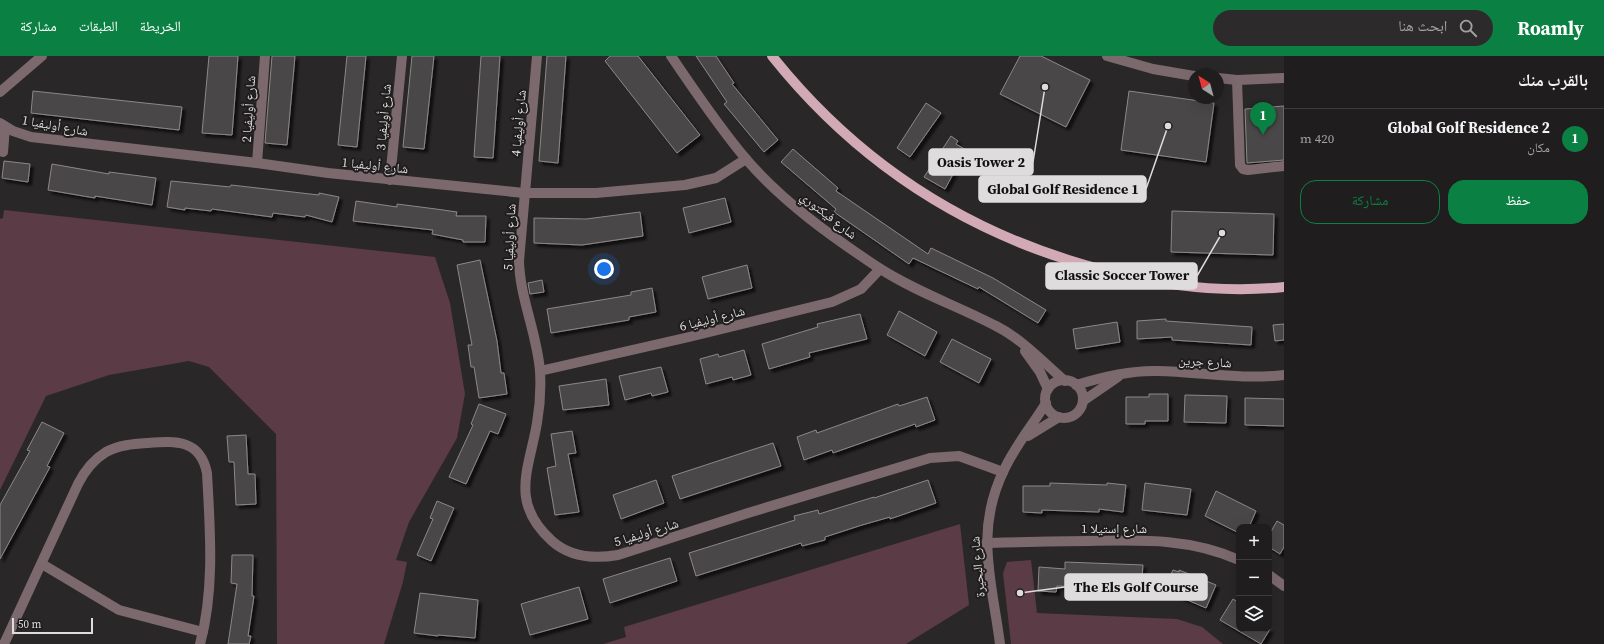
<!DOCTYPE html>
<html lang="ar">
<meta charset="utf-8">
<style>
body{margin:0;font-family:"Source Serif 4","Noto Naskh Arabic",serif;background:#2d2a2b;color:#f1f3f6;direction:rtl}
.controls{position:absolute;right:12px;bottom:12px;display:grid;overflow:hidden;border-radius:8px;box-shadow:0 4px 16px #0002}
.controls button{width:36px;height:36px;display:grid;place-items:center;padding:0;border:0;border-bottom:1px solid #3d3b3c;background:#201d1e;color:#f1f3f6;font:20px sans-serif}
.compass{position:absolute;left:1188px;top:12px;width:36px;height:36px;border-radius:50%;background:#201d1e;box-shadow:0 4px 16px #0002;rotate:324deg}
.scale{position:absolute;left:12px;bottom:10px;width:81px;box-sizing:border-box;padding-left:4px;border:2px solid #dedcdc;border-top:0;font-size:11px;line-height:14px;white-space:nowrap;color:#dedcdc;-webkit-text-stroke:3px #201d1e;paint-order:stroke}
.you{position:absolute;left:604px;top:213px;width:14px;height:14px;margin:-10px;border:3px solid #fff;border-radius:50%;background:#1a73e8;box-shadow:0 0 0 6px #1a73e833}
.badge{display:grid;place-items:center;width:26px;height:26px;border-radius:50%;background:#0b8043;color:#fff;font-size:13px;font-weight:700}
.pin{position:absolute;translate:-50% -33px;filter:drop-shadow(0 1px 2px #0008)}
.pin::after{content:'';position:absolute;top:21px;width:14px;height:12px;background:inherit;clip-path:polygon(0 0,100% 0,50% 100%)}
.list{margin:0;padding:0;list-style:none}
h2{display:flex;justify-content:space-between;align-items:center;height:52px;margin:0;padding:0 16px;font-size:17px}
h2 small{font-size:13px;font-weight:400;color:#a2a2a4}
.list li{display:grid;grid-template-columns:26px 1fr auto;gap:12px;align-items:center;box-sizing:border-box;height:60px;padding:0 16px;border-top:1px solid #3d3b3c}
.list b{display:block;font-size:15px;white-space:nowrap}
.list p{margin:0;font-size:13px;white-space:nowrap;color:#a2a2a4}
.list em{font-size:13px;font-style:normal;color:#a2a2a4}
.actions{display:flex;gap:8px;padding:12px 16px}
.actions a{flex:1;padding:9px 0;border:1px solid #0b8043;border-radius:16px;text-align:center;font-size:14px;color:#0b8043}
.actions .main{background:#0b8043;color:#fff}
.icon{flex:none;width:22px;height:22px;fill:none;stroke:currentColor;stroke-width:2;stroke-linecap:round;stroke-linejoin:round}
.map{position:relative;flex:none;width:1284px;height:588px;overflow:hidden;direction:ltr}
header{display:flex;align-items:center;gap:24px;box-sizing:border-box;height:56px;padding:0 20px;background:#0b8043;color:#fff}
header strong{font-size:19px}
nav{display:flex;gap:22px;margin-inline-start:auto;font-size:14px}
.search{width:280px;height:36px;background:#2d2a2b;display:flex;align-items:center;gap:10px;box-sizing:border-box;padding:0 14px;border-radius:22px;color:#a2a2a4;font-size:15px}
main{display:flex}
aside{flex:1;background:#201d1e}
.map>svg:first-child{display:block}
.green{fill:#5b3b45}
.building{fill:#4a4647;stroke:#8c8889;filter:url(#shadow)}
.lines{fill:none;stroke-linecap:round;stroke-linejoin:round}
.minor{stroke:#7c696e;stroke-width:10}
.major{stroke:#d2aab5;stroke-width:10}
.labels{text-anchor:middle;stroke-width:4;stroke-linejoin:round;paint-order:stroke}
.street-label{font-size:13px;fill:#dedcdc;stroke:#201d1e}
.leader{fill:none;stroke:#dedcdc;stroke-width:1.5}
.callout-dot{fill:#dedcdc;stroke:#201d1e;stroke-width:1.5}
.callout{fill:#dedcdc;stroke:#dedcdc;stroke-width:1.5}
.callout-label{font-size:14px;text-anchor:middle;font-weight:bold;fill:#111}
</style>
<header>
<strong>Roamly</strong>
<div class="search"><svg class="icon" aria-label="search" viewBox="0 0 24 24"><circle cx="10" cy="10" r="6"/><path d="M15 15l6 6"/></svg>ابحث هنا</div>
<nav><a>الخريطة</a><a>الطبقات</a><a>مشاركة</a></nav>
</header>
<main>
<aside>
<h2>بالقرب منك<small></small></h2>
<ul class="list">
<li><span class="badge">1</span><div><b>Global Golf Residence 2</b><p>مكان</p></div><em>420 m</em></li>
</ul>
<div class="actions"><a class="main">حفظ</a><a>مشاركة</a></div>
</aside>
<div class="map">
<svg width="1284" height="588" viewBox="0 0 1284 588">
<defs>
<filter id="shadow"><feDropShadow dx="3.5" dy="3.5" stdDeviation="1" flood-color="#0009"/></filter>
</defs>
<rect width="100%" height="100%" fill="#2a2728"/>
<g class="green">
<polygon points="4,154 435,201 450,247 465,338 457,382 409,466 396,504 407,506 403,526 384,588 277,588 276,378 209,311 189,305 109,319 46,340 0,434 0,163 3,162"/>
<polygon points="960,468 969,549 906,588 603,588 626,581 624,571"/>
<polygon points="1031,504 1037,557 1177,563 1202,571 1223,588 1011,588 1003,517 1007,506"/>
</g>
<g class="building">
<polygon points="209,0 238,0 232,79 202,77"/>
<polygon points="272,0 295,0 287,89 265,87"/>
<polygon points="347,0 366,0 357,91 338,89"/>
<polygon points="412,0 434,0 424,93 403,91"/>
<polygon points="481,0 500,0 493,102 474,101"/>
<polygon points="547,0 566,0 558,107 539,105"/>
<polygon points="610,0 638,0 700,79 677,97 605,5"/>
<polygon points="696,0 716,0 734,27 732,28 778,84 764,96 724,48 727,46"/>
<polygon points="1020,0 1041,0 1090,24 1066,71 1000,38"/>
<polygon points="33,35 182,51 179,74 31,57"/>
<polygon points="1129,35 1214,47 1206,106 1121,94"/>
<polygon points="926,47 941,57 910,101 897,92"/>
<polygon points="1284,50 1284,104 1247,107 1245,53"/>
<polygon points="951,80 958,85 956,88 966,94 945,133 924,121"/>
<polygon points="793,93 838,132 836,135 928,198 931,192 993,222 1046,254 1038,267 979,231 978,233 913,202 909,208 834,156 836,153 781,106"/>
<polygon points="4,105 30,108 28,126 2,122"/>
<polygon points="52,108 109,118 109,116 156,122 152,149 95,140 95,142 48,134"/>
<polygon points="171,125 230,131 231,129 319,139 319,137 339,141 332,166 306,159 305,161 273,157 272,161 212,153 211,155 185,152 185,154 167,151"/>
<polygon points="725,142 731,166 689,177 683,152"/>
<polygon points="356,145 397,151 397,148 436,153 457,156 456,160 486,160 485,186 463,186 463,184 432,178 433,174 353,165"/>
<polygon points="1172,155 1274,158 1273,199 1171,196"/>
<polygon points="640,156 643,180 582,189 534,187 534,162 586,163"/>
<polygon points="480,204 497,285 501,317 504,317 507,338 479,342 474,311 471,311 468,289 472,289 457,209"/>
<polygon points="747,209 752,232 708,243 702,221"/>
<polygon points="542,224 544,236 530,238 528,227"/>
<polygon points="652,232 656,256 629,261 629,264 551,277 547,253 631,239 631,236"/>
<polygon points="899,255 937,276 925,300 887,279"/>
<polygon points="860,258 867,283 809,297 810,301 769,313 762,288 818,271 817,268"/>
<polygon points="1166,263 1166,265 1252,271 1251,289 1172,284 1172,281 1137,283 1137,265"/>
<polygon points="1117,266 1120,286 1076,293 1073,273"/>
<polygon points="1284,268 1284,284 1275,285 1273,269"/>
<polygon points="952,283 991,303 979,327 940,306"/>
<polygon points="744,294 751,319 733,324 732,321 706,328 700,303 718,298 719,301"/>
<polygon points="661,311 668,336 652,340 651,337 625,344 619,320"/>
<polygon points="606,323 609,349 563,354 559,330"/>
<polygon points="1149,338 1168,338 1168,365 1145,365 1145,368 1126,368 1126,341 1149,341"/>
<polygon points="1185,339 1227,340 1226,367 1184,366"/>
<polygon points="927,341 935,364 916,371 915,368 833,397 832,394 804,404 797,381 816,374 817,377 898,348 899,350"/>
<polygon points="1245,342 1284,343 1284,370 1245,369"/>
<polygon points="479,348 506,358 498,378 490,375 466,428 449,421 473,369 471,368"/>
<polygon points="42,366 64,377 47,410 50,411 0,503 0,449 30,395 27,394"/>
<polygon points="572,375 576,397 568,398 579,456 555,459 547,412 556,410 551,378"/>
<polygon points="246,379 248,418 255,418 256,448 236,449 234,406 229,406 227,380"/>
<polygon points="773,387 781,410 680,443 672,420"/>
<polygon points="656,424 664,447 621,463 613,439"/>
<polygon points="928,424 936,447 890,463 890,461 862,469 825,481 825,484 802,490 801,487 696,520 689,497 795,464 794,460 818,454 819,458 874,441 874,442"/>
<polygon points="1050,427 1107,429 1107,427 1126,429 1123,456 1099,453 1099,456 1042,454 1042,457 1023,456 1023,430 1050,430"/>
<polygon points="1145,427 1191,433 1187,459 1142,454"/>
<polygon points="1216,435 1256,455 1249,471 1239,471 1239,477 1205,460"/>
<polygon points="437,445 454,452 431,505 417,499 433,463 430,462"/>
<polygon points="1277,465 1284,469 1284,491 1280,498 1269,491 1269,479"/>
<polygon points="232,499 253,499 252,540 254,540 248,580 251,580 249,588 228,588 237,528 231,527"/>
<polygon points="670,502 677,525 610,547 603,523"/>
<polygon points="1065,506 1143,509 1141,533 1057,530 1056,536 1038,535 1039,511 1065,513"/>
<polygon points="1173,514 1179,516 1179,514 1216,529 1206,552 1164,534"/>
<polygon points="579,531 588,563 530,579 521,548"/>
<polygon points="420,537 478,544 475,582 438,579 438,580 414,577"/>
<polygon points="1233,543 1239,547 1239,573 1270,573 1261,588 1220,564"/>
</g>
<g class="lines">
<g class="minor">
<path d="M 537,0 L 519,205 C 520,243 537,277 540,315 C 541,332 540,350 537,367 C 529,414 509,446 552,485 C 570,501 595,503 618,499 L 748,457 L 930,402 L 959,400 L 1003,416"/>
<path d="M 671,0 C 695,35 718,70 746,103 C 783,146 832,181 879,212 C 916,236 958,250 996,270 C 1022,283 1043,306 1065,325"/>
<polyline points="1107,0 1153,13 1194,20"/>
<polyline points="1218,22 1237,24 1284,22"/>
<polyline points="1237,24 1240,109 1243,113 1248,114 1284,110"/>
<polyline points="0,36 42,0"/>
<polyline points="0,67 13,75 31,81 257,107 328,117 524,137 596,137 685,129 716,122 746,103"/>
<polyline points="3,96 5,71"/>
<polyline points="257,107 265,0"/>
<polyline points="390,124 402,0"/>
<polyline points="1025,295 1040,316 1048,333"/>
<polyline points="540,315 689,281 832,246 861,233 880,213"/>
<circle cx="1064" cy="343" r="19"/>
<path d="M 1076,329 C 1102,321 1131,314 1158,315 C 1200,316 1243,324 1284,319"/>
<polyline points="1083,345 1118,321"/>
<polyline points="1028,380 1059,361"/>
<path d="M 986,487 C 1021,486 1055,485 1090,485 C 1141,484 1191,482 1239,504"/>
<polyline points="42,508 119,554 203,576"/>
<polyline points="1269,519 1284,530"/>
<path d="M 4,588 L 78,428 C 85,414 93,404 106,396 C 119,389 133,388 147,387 C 176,385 200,383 207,417 C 210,473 215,533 200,588"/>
<path d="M 1000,588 C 992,525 974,475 1004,414 C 1015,390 1032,370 1046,347"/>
</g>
<path class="major" d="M 772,0 C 859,109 972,181 1107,215 C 1164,230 1225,237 1284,231"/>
</g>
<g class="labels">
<g class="street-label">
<text transform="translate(248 53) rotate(-86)" y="5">شارع أوليفيا 2</text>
<text transform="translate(383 61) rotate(-85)" y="5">شارع أوليفيا 3</text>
<text transform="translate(518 67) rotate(-85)" y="5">شارع أوليفيا 4</text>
<text transform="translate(55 69) rotate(10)" y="5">شارع أوليفيا 1</text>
<text transform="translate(375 109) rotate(6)" y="5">شارع أوليفيا 1</text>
<text transform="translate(829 159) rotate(38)" y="5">شارع فيكتوري</text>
<text transform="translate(509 181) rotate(-87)" y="5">شارع أوليفيا 5</text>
<text transform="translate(712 262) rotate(-14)" y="5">شارع أوليفيا 6</text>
<text transform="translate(1205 305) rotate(3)" y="5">شارع جرين</text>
<text x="1114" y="477">شارع إستيلا 1</text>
<text transform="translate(646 476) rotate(-17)" y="5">شارع أوليفيا 5</text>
<text transform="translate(977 511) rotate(-95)" y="5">شارع البحيرة</text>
</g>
</g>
<path class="leader" d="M1045 31L1033 106M1168 70L1146 133M1222 177L1197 220M1020 537L1065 531"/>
<g class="callout-dot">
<circle cx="1045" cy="31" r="4"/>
<circle cx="1168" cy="70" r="4"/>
<circle cx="1222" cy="177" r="4"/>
<circle cx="1020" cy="537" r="4"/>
</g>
<g class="callout">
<rect x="929" y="93" width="104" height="26" rx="4"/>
<rect x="979" y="120" width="167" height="26" rx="4"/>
<rect x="1046" y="207" width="151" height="26" rx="4"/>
<rect x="1065" y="518" width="142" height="26" rx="4"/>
</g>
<g class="callout-label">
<text x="981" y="111">Oasis Tower 2</text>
<text x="1063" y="138">Global Golf Residence 1</text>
<text x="1122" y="224">Classic Soccer Tower</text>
<text x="1136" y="536">The Els Golf Course</text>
</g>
</svg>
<div class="controls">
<button>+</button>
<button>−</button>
<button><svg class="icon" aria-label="layers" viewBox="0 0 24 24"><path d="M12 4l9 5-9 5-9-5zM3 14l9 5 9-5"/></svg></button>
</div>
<svg class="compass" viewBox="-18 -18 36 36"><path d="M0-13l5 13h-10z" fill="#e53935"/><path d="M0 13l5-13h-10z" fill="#a2a2a4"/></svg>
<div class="scale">50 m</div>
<div class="you"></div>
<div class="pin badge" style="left:1263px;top:79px">1</div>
</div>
</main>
